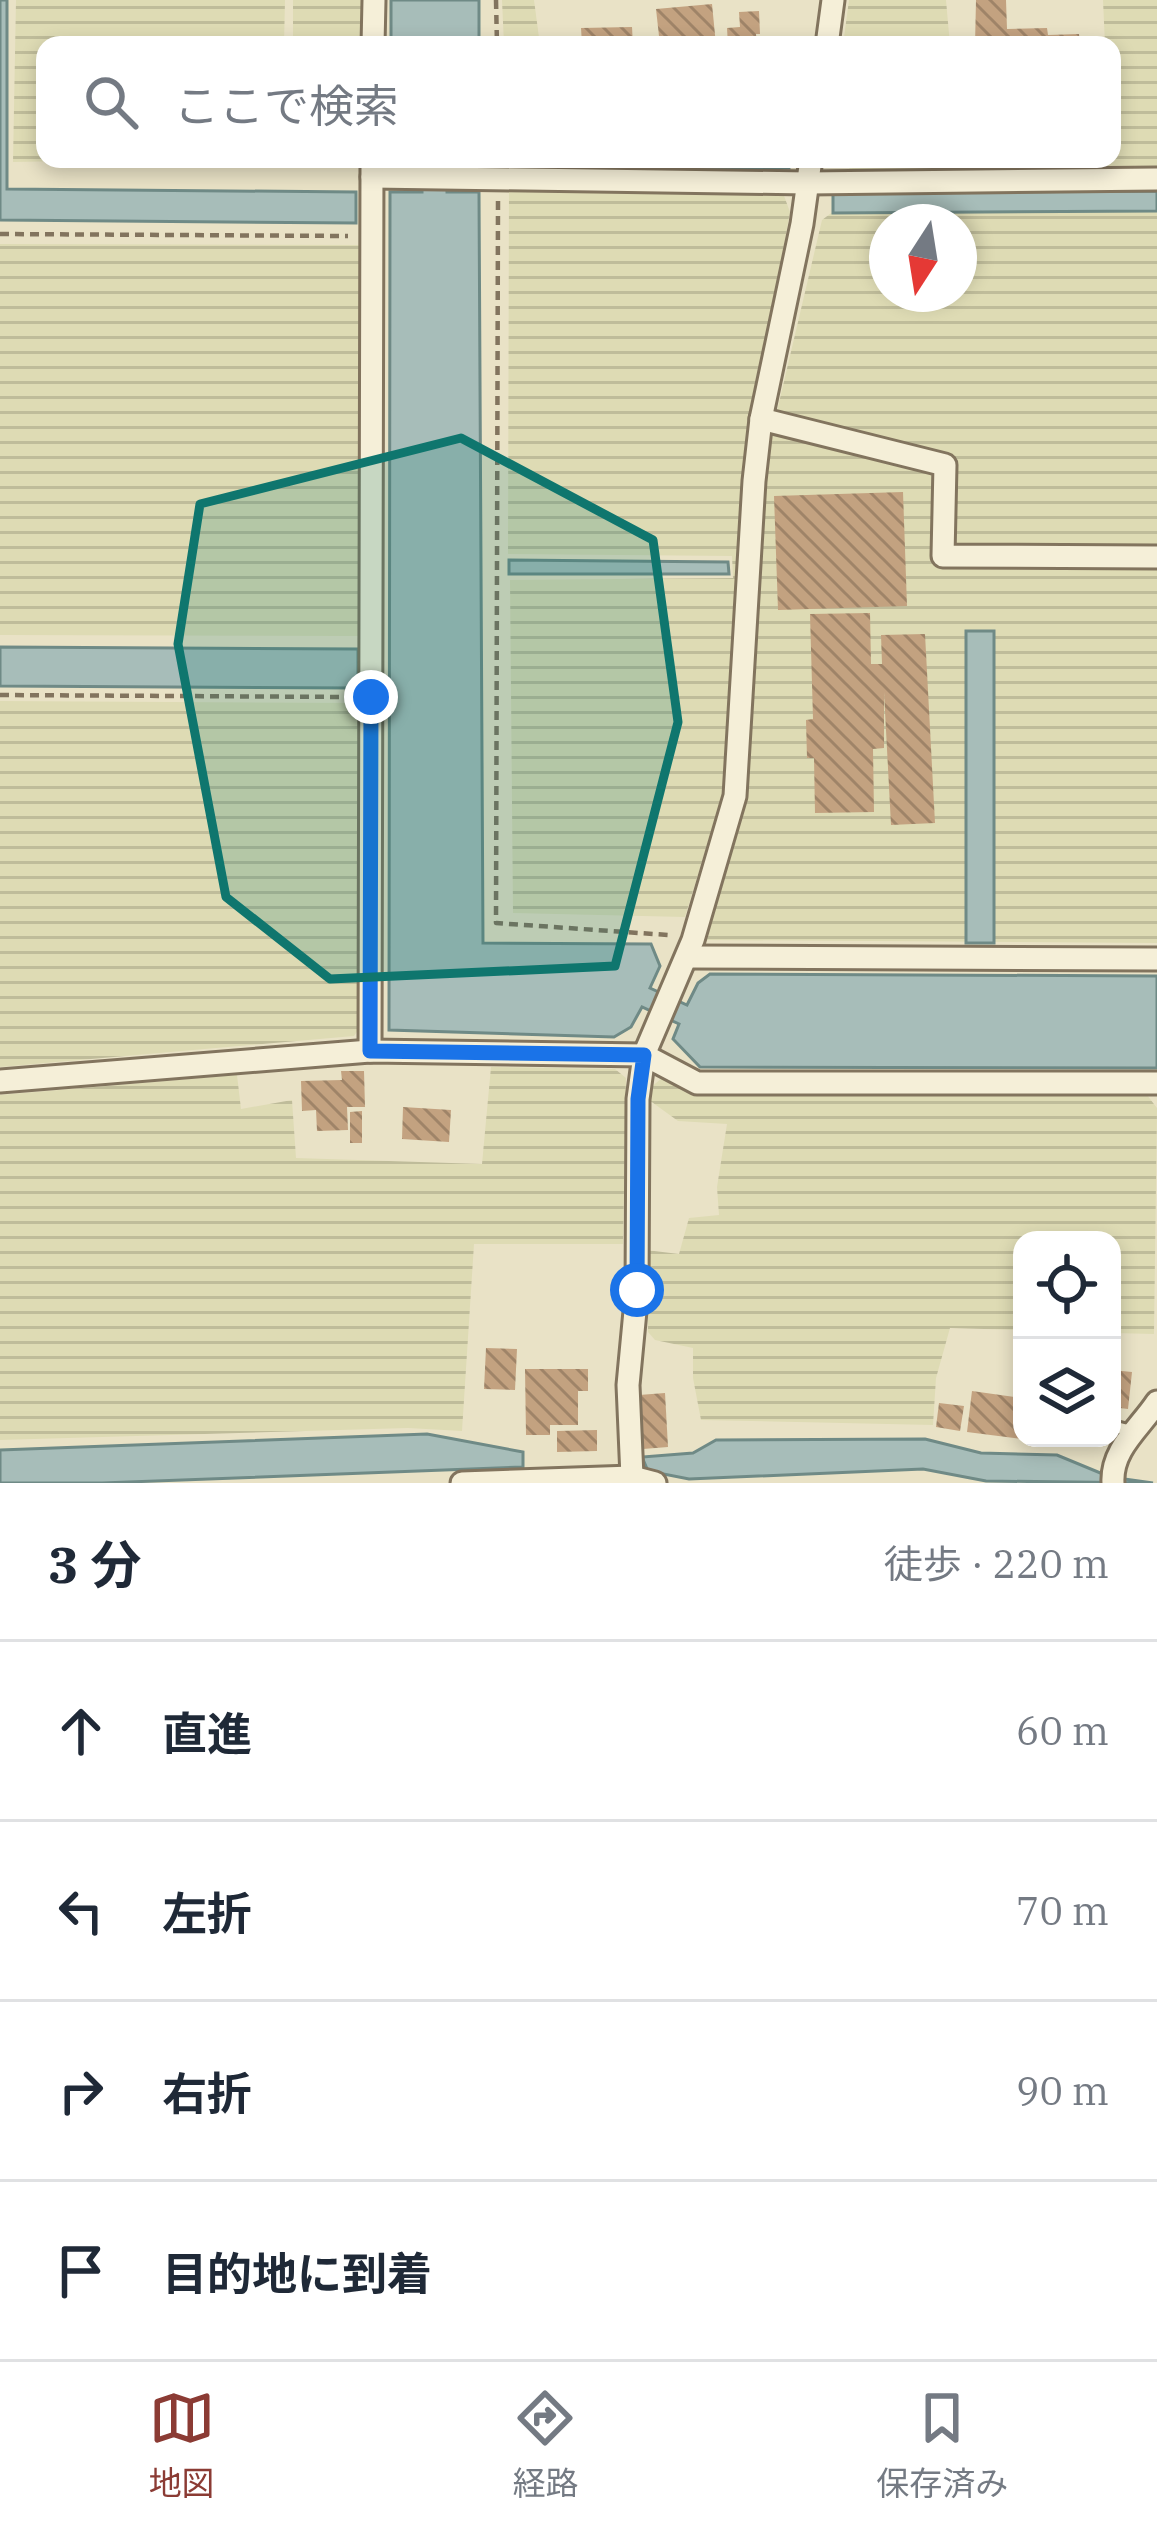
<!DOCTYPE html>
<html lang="ja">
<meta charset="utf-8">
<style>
body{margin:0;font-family:"IBM Plex Serif","Noto Sans JP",serif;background:#f2f2f3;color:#1f2937}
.controls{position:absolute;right:36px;bottom:36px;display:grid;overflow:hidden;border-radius:24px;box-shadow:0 6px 18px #0003}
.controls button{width:108px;height:108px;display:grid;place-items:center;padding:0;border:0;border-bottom:3px solid #e0e1e3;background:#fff;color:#1f2937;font:60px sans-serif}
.compass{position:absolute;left:869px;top:204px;width:108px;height:108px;border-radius:50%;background:#fff;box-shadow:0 6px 18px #0003;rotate:192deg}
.stop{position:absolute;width:36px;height:36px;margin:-27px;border:9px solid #1a73e8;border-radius:50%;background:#fff}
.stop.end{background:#1a73e8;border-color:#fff;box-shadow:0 3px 12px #0008}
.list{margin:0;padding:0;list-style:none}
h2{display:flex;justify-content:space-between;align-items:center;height:156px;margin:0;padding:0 48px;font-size:51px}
h2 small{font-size:39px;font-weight:400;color:#747a83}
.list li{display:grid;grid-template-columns:78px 1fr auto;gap:36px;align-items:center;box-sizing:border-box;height:180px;padding:0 48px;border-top:3px solid #e0e1e3}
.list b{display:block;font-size:45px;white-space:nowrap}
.list em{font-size:39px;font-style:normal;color:#747a83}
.icon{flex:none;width:66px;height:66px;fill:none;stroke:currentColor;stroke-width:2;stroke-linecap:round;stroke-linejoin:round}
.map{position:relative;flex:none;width:1157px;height:1483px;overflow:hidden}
.search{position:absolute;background:#fff;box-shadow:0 6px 18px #0003;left:36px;right:36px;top:36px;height:132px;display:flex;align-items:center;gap:30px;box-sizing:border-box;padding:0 42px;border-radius:24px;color:#747a83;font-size:45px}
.sheet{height:876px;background:#fff}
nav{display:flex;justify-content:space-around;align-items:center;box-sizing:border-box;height:168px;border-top:3px solid #e0e1e3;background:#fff;font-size:33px;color:#747a83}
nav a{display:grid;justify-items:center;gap:6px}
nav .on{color:#8b3b34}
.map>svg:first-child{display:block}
.farmland{fill:url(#farmland-rules);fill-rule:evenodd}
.water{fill:#a7bdb9;stroke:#6f8a86;stroke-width:3}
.building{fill:url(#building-back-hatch)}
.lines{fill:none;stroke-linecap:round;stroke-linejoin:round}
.service-casing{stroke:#82745e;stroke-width:16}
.minor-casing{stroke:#82745e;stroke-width:27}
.path{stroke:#82745e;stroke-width:4.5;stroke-dasharray:9 6;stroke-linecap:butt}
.service{stroke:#f5efd8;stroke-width:10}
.minor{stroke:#f5efd8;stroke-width:21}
.route{stroke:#1a73e8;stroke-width:15}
.marked{fill:#0f766e;fill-opacity:0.2;stroke:#0f766e;stroke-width:9;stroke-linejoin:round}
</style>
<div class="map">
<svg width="1157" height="1483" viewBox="0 0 1157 1483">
<defs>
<pattern id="farmland-rules" width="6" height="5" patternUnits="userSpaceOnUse" patternTransform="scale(3)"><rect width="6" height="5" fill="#dedbb4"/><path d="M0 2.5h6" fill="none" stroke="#bfbc9a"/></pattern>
<pattern id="building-back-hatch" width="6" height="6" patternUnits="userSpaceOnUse" patternTransform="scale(3)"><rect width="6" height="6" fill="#c3a280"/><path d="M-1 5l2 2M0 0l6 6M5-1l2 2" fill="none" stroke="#9f8468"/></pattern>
</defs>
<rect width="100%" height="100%" fill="#e9e2c6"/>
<g class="farmland">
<polygon points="16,0 285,0 284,45 45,45 45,159 180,159 13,162"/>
<rect x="293" y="0" width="68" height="45"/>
<polygon points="502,0 534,0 540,45 504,45"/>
<polygon points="849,0 946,0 950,45 843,45"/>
<path d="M 1103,0 L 1157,0 L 1157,943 L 707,940 L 732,837 L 724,789 L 685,917 L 513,913 L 510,580 L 733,578 L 732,556 L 508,554 L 509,188 L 783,193 L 790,212 L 755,406 L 777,411 L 822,220 L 847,201 L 850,159 L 1112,159 L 1112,45 L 1105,45 ZM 887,222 L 959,222 L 959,294 L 887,294 Z"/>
<polygon points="0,244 360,245 359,636 0,635"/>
<polygon points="0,701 361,703 359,1029 354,1036 0,1067"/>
<polygon points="491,1067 615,1069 626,1078 623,1244 474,1244 462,1431 408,1428 0,1440 0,1095 237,1075 241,1109 292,1100 296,1158 482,1164"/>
<polygon points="662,1078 698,1094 1147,1095 1157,1108 1154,1334 1112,1333 1112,1240 1022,1240 1022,1330 950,1328 936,1378 933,1425 701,1420 693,1378 693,1348 655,1340 648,1332 646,1250 679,1254 689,1218 719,1215 717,1187 727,1124 678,1121 649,1100 650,1088"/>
</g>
<g class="water">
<polygon points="0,0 7,0 7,189 356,192 356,223 0,220"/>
<rect x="391" y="0" width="88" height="45"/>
<polygon points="422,159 446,159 447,192 479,192 483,943 651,944 660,966 650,988 687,1005 698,983 710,974 1157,976 1157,1068 700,1067 673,1039 679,1024 642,1007 631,1027 614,1037 389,1030 390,192 422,192"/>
<polygon points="559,159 790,159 789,168 560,166"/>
<polygon points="1157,191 1157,211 833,213 833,193"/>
<polygon points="509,560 728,562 729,574 509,574"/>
<rect x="966" y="631" width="28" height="312"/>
<polygon points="0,647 358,649 358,688 0,686"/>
<polygon points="427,1434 523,1452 523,1467 102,1483 0,1483 0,1450"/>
<polygon points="925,1439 981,1453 1057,1455 1110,1477 1153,1483 986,1481 923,1469 689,1479 648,1471 642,1457 693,1453 716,1440"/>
</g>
<g class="building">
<polygon points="976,0 1006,0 1007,29 1047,28 1048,35 1079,34 1080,45 975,45"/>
<polygon points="712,4 716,45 660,45 656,9"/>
<polygon points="759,11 760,34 756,34 757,45 728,45 727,28 740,27 739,12"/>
<polygon points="632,27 633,45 582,45 581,28"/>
<polygon points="903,492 907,606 778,610 774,496"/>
<polygon points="870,613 871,664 882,664 881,635 925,634 935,823 891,825 884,692 884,748 873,749 874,812 815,813 814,758 807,758 806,720 813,719 810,614"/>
<polygon points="341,1071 364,1071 365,1107 347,1107 348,1130 317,1131 316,1110 302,1111 301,1081 342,1080"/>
<polygon points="403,1107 451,1110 449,1142 402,1139"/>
<polygon points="362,1111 362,1143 350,1143 350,1112"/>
<polygon points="486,1348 517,1349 515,1390 484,1389"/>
<polygon points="525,1369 588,1369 588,1391 578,1391 578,1425 550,1425 550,1435 526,1435"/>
<polygon points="1112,1370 1132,1372 1128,1409 1112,1407"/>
<polygon points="972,1391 1022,1398 1022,1439 967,1432"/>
<polygon points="665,1393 668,1447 643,1449 639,1395"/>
<polygon points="939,1403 964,1406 960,1431 936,1427"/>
<polygon points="597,1430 597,1451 557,1452 557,1431"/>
</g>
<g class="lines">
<g class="service-casing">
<polyline id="service" points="1112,1426 1132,1431"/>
</g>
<g class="minor-casing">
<g id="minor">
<polyline points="373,45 374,0"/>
<polyline points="827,45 833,0"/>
<polyline points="372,177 808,183 1157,179"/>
<polyline points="761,419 945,465 943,556 1157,557"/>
<polyline points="687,957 1157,959"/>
<polyline points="370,1051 372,159"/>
<polyline points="0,1081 370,1051 644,1055 697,1083 1157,1083"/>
<polyline points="632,1477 628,1385 637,1290 638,1099 644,1055 693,940 735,796 754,481 761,419 802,224 811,159"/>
<polyline points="462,1483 632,1477 655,1483"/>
<path d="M 1113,1483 C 1111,1449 1140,1428 1157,1402"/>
</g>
</g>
<g class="path">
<polyline points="496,0 497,45"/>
<polyline points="498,201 496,923 668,935"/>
<polyline points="0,234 348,236"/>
<polyline points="0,695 347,697"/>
</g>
<use href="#service" class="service"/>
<use href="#minor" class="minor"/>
</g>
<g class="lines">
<polyline class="route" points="371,697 370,1051 644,1055 638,1099 637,1290"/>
</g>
<path class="marked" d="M 461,438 L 653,540 L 678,722 L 615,966 L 330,979 L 226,897 L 178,644 L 200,504 Z"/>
</svg>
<div class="controls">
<button><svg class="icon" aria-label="locate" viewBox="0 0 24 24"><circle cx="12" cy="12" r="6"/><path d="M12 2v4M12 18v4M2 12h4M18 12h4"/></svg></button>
<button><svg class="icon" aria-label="layers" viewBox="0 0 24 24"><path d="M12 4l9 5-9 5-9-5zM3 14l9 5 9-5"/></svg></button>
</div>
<svg class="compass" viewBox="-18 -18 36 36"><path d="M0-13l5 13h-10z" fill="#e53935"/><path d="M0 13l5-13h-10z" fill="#747a83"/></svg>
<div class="stop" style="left:637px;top:1290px"></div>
<div class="stop end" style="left:371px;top:697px"></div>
<div class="search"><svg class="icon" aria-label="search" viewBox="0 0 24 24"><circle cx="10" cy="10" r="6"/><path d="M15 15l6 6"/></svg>ここで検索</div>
</div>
<section class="sheet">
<h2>3 分<small>徒歩 · 220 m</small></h2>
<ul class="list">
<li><svg class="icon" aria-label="ahead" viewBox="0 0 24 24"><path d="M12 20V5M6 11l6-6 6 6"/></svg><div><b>直進</b></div><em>60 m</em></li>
<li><svg class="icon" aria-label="left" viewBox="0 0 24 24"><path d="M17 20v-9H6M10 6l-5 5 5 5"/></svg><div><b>左折</b></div><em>70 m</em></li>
<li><svg class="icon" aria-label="right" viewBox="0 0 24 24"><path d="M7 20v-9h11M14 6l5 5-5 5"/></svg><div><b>右折</b></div><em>90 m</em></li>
<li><svg class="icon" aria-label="arrive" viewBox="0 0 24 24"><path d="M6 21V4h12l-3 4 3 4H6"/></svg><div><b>目的地に到着</b></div></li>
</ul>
</section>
<nav>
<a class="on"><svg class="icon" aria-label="map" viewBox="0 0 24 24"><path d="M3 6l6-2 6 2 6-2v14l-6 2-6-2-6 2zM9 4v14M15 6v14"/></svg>地図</a>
<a><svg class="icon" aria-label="directions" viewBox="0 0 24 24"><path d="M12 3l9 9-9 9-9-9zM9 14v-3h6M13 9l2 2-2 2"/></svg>経路</a>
<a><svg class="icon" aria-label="saved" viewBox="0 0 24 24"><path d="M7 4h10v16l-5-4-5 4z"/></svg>保存済み</a>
</nav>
